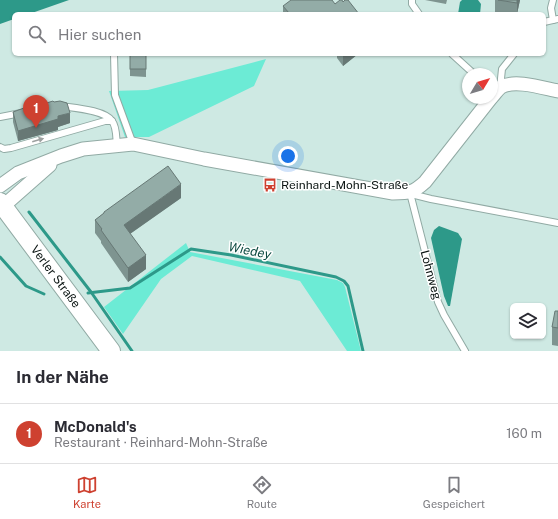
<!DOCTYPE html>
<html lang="de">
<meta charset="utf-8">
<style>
body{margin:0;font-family:"Public Sans",sans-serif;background:#f7f7f7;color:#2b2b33}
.controls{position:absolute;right:12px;bottom:12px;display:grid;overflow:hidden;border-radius:6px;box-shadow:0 1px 3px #0004}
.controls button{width:36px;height:36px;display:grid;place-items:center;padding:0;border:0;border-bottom:1px solid #e1e1e2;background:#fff;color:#2b2b33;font:20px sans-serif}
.compass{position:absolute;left:462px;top:68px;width:36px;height:36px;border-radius:50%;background:#fff;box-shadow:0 1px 3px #0004;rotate:52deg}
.you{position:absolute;left:288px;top:156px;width:14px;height:14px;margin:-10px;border:3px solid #fff;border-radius:50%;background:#1a73e8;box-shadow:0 0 0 6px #1a73e833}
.badge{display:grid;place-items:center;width:26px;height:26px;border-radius:50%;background:#ce4130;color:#fff;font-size:13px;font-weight:700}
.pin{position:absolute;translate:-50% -33px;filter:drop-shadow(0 1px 2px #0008)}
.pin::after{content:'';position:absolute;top:21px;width:14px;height:12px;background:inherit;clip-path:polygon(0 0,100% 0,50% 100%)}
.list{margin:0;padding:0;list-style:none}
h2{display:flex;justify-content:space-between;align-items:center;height:52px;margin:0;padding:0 16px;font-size:17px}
h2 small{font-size:13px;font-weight:400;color:#7c7c81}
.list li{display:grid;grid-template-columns:26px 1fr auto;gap:12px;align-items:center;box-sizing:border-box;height:60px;padding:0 16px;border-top:1px solid #e1e1e2}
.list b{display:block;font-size:15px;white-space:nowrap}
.list p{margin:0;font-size:13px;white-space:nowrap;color:#7c7c81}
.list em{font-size:13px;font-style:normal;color:#7c7c81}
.icon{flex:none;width:22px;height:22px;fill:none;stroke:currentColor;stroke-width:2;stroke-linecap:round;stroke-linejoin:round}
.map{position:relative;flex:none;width:558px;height:351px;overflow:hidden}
.search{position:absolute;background:#fff;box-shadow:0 1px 3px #0004;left:12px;right:12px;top:12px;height:44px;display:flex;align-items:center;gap:10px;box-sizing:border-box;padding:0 14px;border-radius:6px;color:#7c7c81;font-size:15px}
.sheet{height:112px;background:#fff}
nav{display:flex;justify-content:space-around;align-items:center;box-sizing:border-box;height:56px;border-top:1px solid #e1e1e2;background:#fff;font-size:11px;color:#7c7c81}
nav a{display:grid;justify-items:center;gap:2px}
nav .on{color:#ce4130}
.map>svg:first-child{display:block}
.green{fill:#6cebd5}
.water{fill:#2d9989}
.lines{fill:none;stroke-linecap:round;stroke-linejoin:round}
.stream{stroke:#2d9989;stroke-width:3}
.lane-casing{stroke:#91aaa4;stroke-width:8}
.street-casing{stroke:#91aaa4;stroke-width:15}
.secondary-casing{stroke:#91aaa4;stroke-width:20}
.lane{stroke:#fff;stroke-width:6}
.street{stroke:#fff;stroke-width:13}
.secondary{stroke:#fff;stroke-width:18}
.wall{fill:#7e9490}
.shaded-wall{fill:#677875}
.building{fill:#93aca7;stroke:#677875}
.oneway{fill:#9da1a0}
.labels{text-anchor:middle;stroke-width:3;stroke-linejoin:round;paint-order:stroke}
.poi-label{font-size:12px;fill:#0a1412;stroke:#fff;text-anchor:start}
.street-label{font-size:12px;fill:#0a1412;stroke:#fff}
.water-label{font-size:13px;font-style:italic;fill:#0f4c43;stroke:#fff}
</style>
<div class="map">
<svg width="558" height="351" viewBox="0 0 558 351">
<rect width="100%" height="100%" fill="#cee9e3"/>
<g class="green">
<polygon points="266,59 254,86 149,137 125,137 109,91 148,90"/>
<polygon points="186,243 190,252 337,280 343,283 345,287 361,351 347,351 300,281 192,256 161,279 123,334 104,307"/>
</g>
<g class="water">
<polygon points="0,0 69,0 29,14 14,14 14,19 0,24"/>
<polygon points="462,0 478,0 481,4 480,14 458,14 460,2"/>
<polygon points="439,226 458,233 462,239 450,306 448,306 444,296 431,238 434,230"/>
</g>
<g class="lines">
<g class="stream">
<polyline points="29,212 91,292 132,351"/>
<polyline points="0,257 26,286 44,294"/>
<polyline points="88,293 130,288 191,249 231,255 336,277 344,281 348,286 363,351"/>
</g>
<g class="lane-casing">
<g id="lane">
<polyline points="412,0 412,4 419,14"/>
<polyline points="553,20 551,8 553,0"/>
<polyline points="544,22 558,19"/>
<polyline points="114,54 115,95 133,144"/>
<polyline points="452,54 474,74"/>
<polyline points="500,88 502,69 514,54"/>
<path d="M 61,106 C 74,108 105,110 112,121 C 117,127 116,138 117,146"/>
<polyline points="0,117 21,113"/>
<polyline points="0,147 4,149 11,148 105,121 112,121"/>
<polyline points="410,193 438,302 444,315 465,351"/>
<polyline points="411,194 431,199 558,223"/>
</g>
</g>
<g class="street-casing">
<g id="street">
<path d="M 492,97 C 495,94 497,90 501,87 C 515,79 543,88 558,91"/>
<path d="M 0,186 L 18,173 L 61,156 L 83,149 L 133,144 L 204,159 L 393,193 C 409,193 413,193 425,182 L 491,98"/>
<polyline points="0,209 50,165"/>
</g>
</g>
<g class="secondary-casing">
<g id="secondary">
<path id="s1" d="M 0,202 L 111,351"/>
</g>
</g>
<use href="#lane" class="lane"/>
<use href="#street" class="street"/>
<use href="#secondary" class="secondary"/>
</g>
<g class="wall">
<polygon points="425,0 447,0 446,4"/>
<polygon points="495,0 520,0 517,14 500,14 495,13"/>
<polygon points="343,2 359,14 283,14 283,6 335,4"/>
<polygon points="71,54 105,54 105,56 71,55"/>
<polygon points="130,54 146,54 146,77 130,76"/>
<polygon points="336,54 358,54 343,66 337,58 337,56"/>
<polygon points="54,102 70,123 58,127 58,130 18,141 13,122 13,112 24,110"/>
<polygon points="181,198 130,234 146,269 128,282 101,243 101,241 95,233 95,220 104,213 104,212"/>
<polygon points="558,311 558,346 552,345 552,327"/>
</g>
<g class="shaded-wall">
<polygon points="517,0 520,0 517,14"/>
<polygon points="345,54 358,54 343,66 343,56"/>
<polygon points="70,113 70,123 58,127 58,130 18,141 18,131 58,116"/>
<polygon points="181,184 181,198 124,238 124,225"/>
<polygon points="146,255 146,269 128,282 128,268"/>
</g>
<g class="building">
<polygon points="291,0 332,0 335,4 340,0 342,0 343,2 345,0 348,0 359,14 287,14 289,13 283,6"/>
<polygon points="498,0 517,0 517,3"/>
<rect x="130" y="54" width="16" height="15"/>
<polygon points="53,101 54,102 60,101 67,103 70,113 58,116 58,119 18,131 13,112 24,108 24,110"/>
<polygon points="168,166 181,184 124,225 146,255 128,268 101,230 102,229 95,220 104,213 104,212"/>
<polygon points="555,311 558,311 558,328 552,327"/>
</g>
<defs><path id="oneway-solid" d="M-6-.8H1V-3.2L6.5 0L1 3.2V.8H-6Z"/></defs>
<use class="oneway" href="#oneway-solid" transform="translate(38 140) rotate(-16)"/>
<defs>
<g id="bus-bare" transform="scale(1.08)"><path d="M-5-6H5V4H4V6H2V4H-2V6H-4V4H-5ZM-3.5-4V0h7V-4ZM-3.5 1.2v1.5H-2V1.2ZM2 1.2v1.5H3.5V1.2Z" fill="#ce4130" stroke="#fff" stroke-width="2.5" paint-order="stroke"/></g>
</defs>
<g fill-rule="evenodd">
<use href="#bus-bare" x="270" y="185"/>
</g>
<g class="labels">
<g class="poi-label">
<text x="281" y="189">Reinhard-Mohn-Straße</text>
</g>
<g class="street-label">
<text transform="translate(431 275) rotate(75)" y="4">Lohnweg</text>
<text dy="4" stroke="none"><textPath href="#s1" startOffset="93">Verler Straße</textPath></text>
</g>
<g class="water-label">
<text transform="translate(250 250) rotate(11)" y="5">Wiedey</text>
</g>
</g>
</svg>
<div class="controls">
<button><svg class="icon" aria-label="layers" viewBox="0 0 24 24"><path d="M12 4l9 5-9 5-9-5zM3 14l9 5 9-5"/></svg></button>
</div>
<svg class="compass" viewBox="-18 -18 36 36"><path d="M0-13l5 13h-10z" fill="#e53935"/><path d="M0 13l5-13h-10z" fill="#7c7c81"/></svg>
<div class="you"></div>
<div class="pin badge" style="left:36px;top:128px">1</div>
<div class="search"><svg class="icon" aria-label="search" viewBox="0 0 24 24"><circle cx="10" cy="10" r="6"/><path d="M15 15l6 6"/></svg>Hier suchen</div>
</div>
<section class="sheet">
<h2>In der Nähe<small></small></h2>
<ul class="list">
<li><span class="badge">1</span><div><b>McDonald's</b><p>Restaurant · Reinhard-Mohn-Straße</p></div><em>160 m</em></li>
</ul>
</section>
<nav>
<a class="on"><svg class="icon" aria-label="map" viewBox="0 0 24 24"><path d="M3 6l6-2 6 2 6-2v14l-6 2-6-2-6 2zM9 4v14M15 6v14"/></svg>Karte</a>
<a><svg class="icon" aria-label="directions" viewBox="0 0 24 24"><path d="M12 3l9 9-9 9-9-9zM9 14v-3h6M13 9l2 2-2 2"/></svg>Route</a>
<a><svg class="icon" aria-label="saved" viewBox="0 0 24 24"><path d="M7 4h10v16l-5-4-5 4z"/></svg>Gespeichert</a>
</nav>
